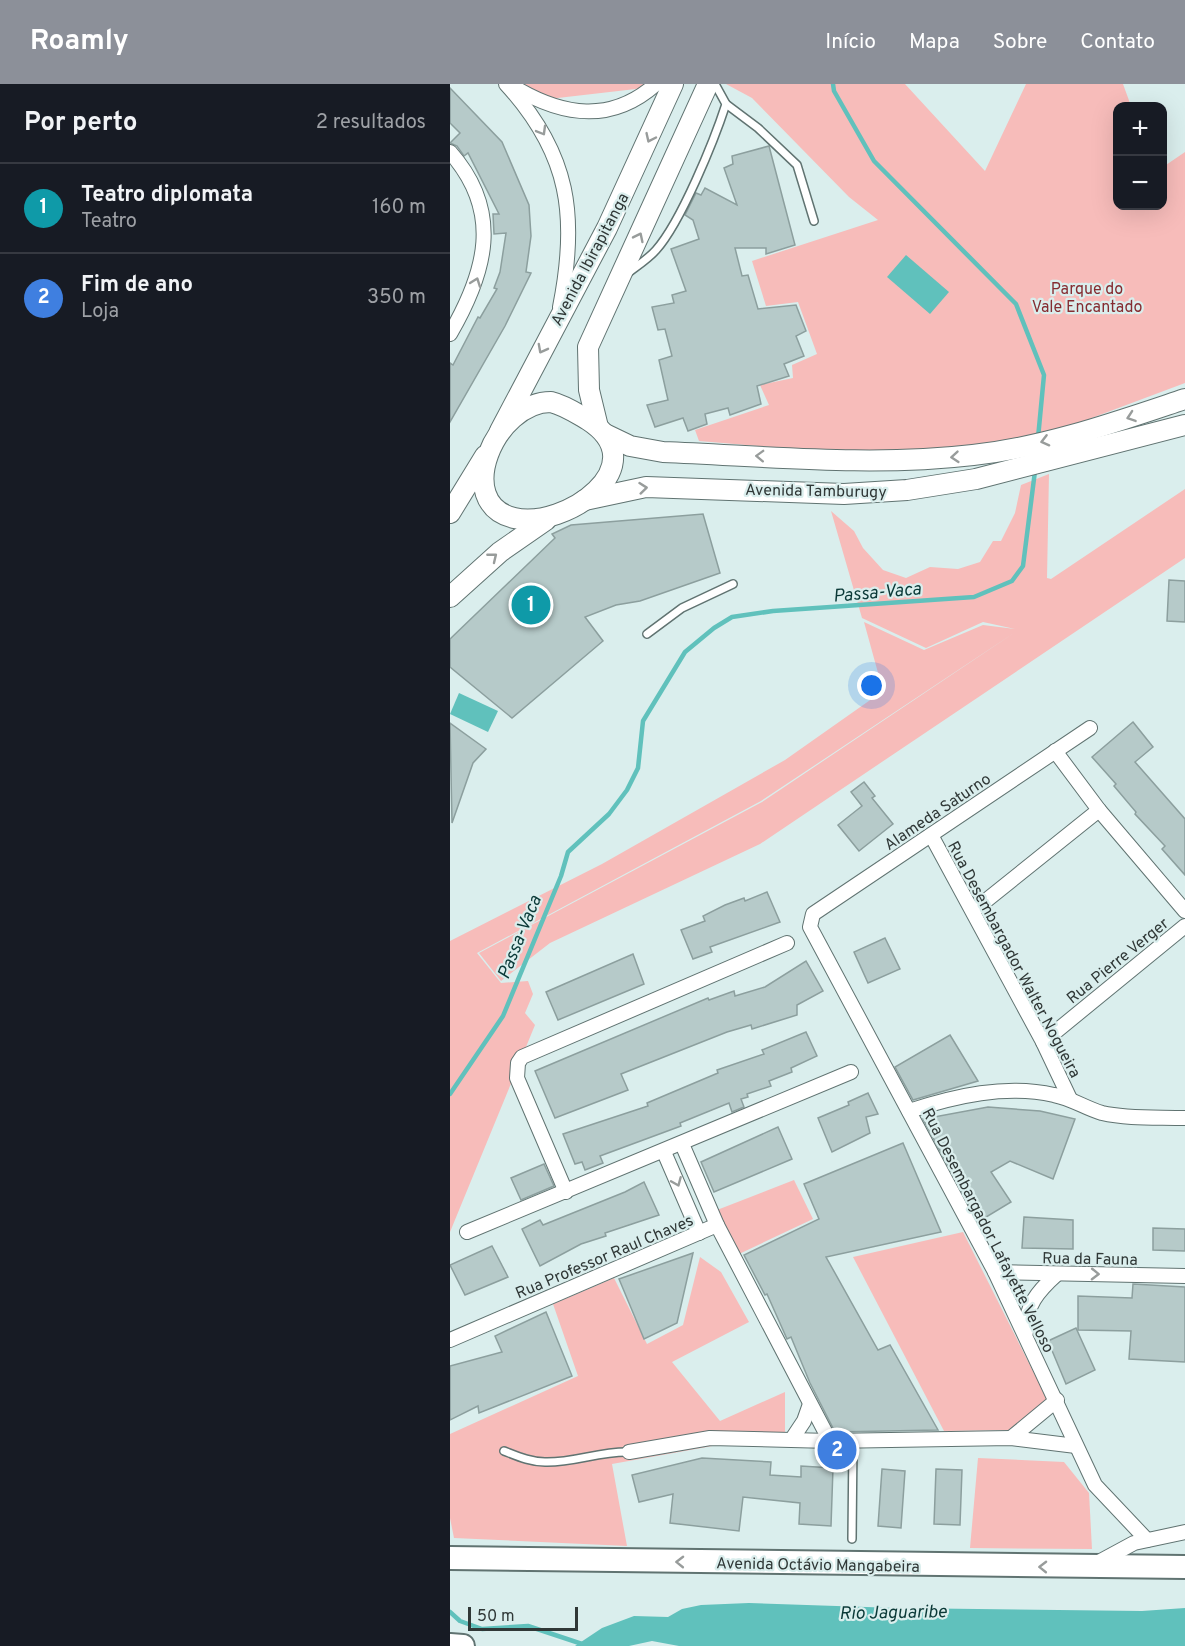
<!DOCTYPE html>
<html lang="pt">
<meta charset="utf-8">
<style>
body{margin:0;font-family:Overpass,sans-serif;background:#20242c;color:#f1f3f6}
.controls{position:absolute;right:18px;top:18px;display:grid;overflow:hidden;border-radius:12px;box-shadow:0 6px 24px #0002}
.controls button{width:54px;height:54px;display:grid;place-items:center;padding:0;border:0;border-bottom:2px solid #363941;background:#171b24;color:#f1f3f6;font:30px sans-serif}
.scale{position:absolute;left:18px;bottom:15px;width:110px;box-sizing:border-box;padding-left:6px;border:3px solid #303837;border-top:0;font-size:16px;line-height:21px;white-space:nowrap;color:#303837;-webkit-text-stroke:4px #daeeed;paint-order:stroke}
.you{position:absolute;left:422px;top:602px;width:21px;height:21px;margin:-15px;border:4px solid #fff;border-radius:50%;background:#1a73e8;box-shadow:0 0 0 9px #1a73e833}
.badge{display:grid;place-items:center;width:39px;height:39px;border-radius:50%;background:#8c9099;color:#fff;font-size:20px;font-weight:700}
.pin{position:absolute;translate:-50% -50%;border:3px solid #fff;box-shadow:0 2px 6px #0006}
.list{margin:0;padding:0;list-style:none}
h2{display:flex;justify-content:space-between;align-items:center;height:78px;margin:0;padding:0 24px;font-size:26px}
h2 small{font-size:20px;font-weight:400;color:#9ea1a6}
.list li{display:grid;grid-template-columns:39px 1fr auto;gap:18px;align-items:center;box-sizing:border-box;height:90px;padding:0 24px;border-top:2px solid #363941}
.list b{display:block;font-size:22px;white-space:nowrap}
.list p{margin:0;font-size:20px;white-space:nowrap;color:#9ea1a6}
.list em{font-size:20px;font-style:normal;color:#9ea1a6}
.map{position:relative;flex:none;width:735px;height:1562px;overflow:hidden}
header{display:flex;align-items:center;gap:36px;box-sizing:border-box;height:84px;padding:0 30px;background:#8c9099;color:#fff}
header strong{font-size:28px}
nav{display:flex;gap:33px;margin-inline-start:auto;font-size:21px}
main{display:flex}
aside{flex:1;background:#171b24}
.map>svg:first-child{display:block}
.green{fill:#f7bcba}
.water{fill:#60c1bc}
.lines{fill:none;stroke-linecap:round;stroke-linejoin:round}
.stream{stroke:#60c1bc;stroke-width:4.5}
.building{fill:#b6cac9;stroke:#8c9f9e;stroke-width:1.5}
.lane-casing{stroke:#607371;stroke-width:10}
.street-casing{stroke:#607371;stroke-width:16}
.secondary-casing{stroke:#607371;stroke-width:22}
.primary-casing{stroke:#607371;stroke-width:26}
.lane{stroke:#fff;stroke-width:7}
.street{stroke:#fff;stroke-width:14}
.secondary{stroke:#fff;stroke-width:20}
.primary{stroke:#fff;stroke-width:22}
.oneway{stroke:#989c9b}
.labels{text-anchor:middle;stroke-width:4.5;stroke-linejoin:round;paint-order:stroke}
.street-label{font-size:16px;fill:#303837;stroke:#daeeed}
.park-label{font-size:16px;fill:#852c31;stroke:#daeeed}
.water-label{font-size:18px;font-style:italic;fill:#0a3937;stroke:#daeeed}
</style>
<header>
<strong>Roamly</strong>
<nav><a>Início</a><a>Mapa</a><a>Sobre</a><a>Contato</a></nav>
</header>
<main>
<aside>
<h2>Por perto<small>2 resultados</small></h2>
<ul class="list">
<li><span class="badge" style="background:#0f9aa8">1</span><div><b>Teatro diplomata</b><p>Teatro</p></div><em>160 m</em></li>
<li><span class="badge" style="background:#3f7fe0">2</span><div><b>Fim de ano</b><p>Loja</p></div><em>350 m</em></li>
</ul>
</aside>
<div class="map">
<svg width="735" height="1562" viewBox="0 0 735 1562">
<rect width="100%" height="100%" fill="#daeeed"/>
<g class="green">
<polygon points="73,0 204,0 203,3 99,15"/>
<polygon points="276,0 455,0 535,87 576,0 673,0 681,22 668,22 668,122 712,122 713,83 735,68 735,299 615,344 568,356 451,369 355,366 249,357 245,346 319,321 310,301 343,294 342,281 367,270 348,218 316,222 302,177 428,136 399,113 302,14"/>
<polygon points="599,390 597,494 601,495 735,405 735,474 310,760 100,859 51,897 29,869 312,718 570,545 311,717 27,869 51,899 78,897 83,910 75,929 85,941 0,1148 0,857 152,780 335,676 433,607 414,538 474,566 533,541 565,545 533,538 476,564 412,534 381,427 404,447 413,464 433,486 456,494 480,483 508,485 530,478 543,457 551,457 565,429 571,401"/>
<polygon points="344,1096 363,1135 289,1170 267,1126"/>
<polygon points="513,1148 598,1317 563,1346 494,1347 403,1173"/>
<polygon points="250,1173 271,1188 299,1238 222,1278 270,1337 335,1308 335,1349 162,1380 177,1462 4,1454 0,1434 0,1350 128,1292 103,1220 164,1194 197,1260 233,1241"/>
<polygon points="528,1374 614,1378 639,1409 642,1465 520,1464"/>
</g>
<g class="water">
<polygon points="456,171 499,208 480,230 437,193"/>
<polygon points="9,609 48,627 38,648 0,630"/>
<polygon points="299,1519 446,1524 692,1527 735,1524 735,1562 229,1562 202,1557 179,1562 125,1562 152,1544 184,1532 218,1533 232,1525 251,1521"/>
</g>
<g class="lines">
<g class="stream">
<polyline points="383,0 384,7 424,77 566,220 594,291 588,354"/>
<polyline points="0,1010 53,932 111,792 118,768 159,730 177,706 188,684 193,637 235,568 264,544 282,533 323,527 524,513 562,497 573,482 585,387"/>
<polyline points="0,1528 10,1537 32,1545 78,1542 138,1562"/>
</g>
</g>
<g class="building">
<polygon points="0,4 52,58 79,121 81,152 76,188 81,189 55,242 0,338 0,279 3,281 28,233 30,234 47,205 44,204 50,188 56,149 44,150 43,130 49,130 18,69 14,72 7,62 0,59 10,49 0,39"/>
<polygon points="319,62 345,161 316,170 316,164 285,164 292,192 298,191 308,225 346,221 356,247 346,252 354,272 334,280 339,292 307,302 311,320 280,331 278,324 255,330 257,340 238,347 233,334 205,343 197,321 218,316 209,276 222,272 215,245 208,246 202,223 224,219 222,211 236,207 221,165 249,155 243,136 235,131 246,109 251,111 255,104 287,121 274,84 283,80 282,72"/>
<polygon points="253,430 270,489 190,517 166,521 135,533 153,557 62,634 0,583 0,555 105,454 102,450 121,441"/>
<polygon points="719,496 735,497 735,538 717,537"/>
<polygon points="683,638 703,663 685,678 735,735 735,791 712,765 715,762 685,730 686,728 664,702 666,700 642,673"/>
<polygon points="0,639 36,665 23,679 2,739"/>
<polygon points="414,698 425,712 422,714 443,740 409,767 388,741 412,722 401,708"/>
<polygon points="317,808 330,838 260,863 262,868 243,875 231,846 255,837 253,832 275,821 294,814 295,817"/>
<polygon points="435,854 450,885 418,899 404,868"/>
<polygon points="183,870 194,900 108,936 96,908"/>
<polygon points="356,877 373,907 347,921 347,931 302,945 301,941 277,948 171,990 178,1006 105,1034 85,987 258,914 259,916 284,907 285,912 315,903"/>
<polygon points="356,948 367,972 341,984 342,988 319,997 321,1002 297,1010 298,1013 291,1015 294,1023 282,1028 279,1019 230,1039 231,1042 150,1072 153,1079 135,1086 132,1078 125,1080 113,1050 198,1022 197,1019 268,989 267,986 314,970 312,966"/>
<polygon points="500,951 528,997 463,1016 445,983"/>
<polygon points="418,1009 428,1030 416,1033 420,1049 382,1068 368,1034 399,1021 398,1018"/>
<polygon points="538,1023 590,1027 625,1035 603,1095 560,1077 541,1088 561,1118 528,1138 473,1035"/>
<polygon points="328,1043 342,1075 264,1108 251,1078"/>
<polygon points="453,1059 491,1148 376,1173 428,1266 440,1261 488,1346 385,1348 360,1299 341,1253 337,1255 317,1210 315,1211 294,1171 369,1135 354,1100"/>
<polygon points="94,1080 104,1102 71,1116 61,1094"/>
<polygon points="194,1098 209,1131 155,1149 156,1152 131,1160 90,1182 72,1145 90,1136 93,1141 175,1108"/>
<polygon points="574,1133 623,1136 623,1165 572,1164"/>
<polygon points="703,1144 735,1145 735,1167 703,1166"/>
<polygon points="42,1162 58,1193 15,1211 0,1181"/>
<polygon points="243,1169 227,1239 194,1255 169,1195"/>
<polygon points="683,1200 735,1203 735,1278 679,1275 681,1247 628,1246 628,1212 682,1214"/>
<polygon points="96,1228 122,1292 29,1329 28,1322 0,1336 0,1282 52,1268 45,1252"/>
<polygon points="626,1244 645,1286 616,1300 598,1257"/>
<polygon points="252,1374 321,1378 320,1391 351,1393 351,1382 383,1384 381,1442 349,1440 350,1419 293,1413 289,1447 220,1439 223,1410 189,1418 182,1391"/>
<polygon points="432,1385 455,1387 451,1444 428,1442"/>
<polygon points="486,1385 512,1386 510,1441 484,1440"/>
</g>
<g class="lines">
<g class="lane-casing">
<g id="lane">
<polyline points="276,20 308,44 347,81 364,137"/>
<path d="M 178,189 C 187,182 198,175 206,166 C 231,138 264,57 276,20 L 265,0"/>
<polyline points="197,550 232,524 283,500"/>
<path d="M 54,1367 C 67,1372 80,1378 95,1378 C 123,1379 150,1367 179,1368"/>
<polyline points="402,1455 403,1357"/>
</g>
</g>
<g class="street-casing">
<g id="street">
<path d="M 56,0 C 120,70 128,133 110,223"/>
<path d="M 64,3 C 112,32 161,40 206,0"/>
<path d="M 0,68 C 53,128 36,188 0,250"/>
<polyline points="640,644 363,830 360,843 545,1188 645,1401 697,1456"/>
<polyline points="605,667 649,726 735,827"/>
<polyline points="481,751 593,958 620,1015"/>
<polyline points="523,827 649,726"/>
<polyline points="593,958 735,842"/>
<path d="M 459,1027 C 505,1012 556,1000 604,1011 C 621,1014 635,1024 652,1029 C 678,1035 708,1033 735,1034"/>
<polyline points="232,1060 267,1141"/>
<polyline points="214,1068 249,1149"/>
<polyline points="116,1108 67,994 68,979 72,973 337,859"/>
<polyline points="17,1148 401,988"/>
<polyline points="545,1188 735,1192"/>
<path d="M 576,1248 C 575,1222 588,1207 607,1190"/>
<polyline points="0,1256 267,1141 380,1357"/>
<polyline points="561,1354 607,1316"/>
<polyline points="342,1355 354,1337 360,1320"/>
<polyline points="179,1368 260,1354 380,1357 561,1354 626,1362"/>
<polyline points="647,1479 684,1459 735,1448"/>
</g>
</g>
<g class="secondary-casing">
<g id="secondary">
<path d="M 101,318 C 114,321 126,329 138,336 C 208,381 115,446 64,434 C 2,419 45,318 101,318 Z"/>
<polyline points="148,343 139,306 138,263 258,0"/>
<polyline points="50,347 157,144 223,0"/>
<path d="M 155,350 L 180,362 L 213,368 C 316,372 421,383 523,371 C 596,363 666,338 735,315"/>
<polyline points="135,416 196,403 394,410 457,406 526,395 735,341"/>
<polyline points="0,429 35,372"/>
<polyline points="0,513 50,468 96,436"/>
</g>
</g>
<g class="primary-casing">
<g id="primary">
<polyline points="0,1474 735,1483"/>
<polyline points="0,1561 13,1562"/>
</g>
</g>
<use href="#lane" class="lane"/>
<use href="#street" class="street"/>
<use href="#secondary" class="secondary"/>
<use href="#primary" class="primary"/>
</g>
<defs><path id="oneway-chevron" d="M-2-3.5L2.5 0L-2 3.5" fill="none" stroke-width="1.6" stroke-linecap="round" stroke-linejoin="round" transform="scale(1.5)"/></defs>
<g class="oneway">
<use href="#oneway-chevron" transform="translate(92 47) rotate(60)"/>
<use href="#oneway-chevron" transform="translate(200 54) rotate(115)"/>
<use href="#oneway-chevron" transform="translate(189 153) rotate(-64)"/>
<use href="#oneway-chevron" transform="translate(26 198) rotate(-70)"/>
<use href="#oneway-chevron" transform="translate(92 265) rotate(118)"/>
<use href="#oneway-chevron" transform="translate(681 333) rotate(161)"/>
<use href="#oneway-chevron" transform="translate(595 357) rotate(166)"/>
<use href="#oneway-chevron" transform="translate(310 372) rotate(-178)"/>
<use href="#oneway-chevron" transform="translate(505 373) rotate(175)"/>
<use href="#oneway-chevron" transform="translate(193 404) rotate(-6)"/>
<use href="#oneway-chevron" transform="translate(43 473) rotate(-39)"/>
<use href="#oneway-chevron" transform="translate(227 1098) rotate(67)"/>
<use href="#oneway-chevron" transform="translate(645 1190) rotate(1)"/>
<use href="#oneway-chevron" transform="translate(230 1478) rotate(-179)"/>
<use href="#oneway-chevron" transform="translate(593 1483) rotate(-179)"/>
</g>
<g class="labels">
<g class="street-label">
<text transform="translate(139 175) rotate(-62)" y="6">Avenida Ibirapitanga</text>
<text transform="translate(366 406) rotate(1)" y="6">Avenida Tamburugy</text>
<text transform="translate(487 727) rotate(-34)" y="6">Alameda Saturno</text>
<text transform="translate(565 875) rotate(62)" y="6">Rua Desembargador Walter Nogueira</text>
<text transform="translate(667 876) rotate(-39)" y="6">Rua Pierre Verger</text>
<text transform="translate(539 1146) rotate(63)" y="6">Rua Desembargador Lafayette Velloso</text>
<text transform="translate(154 1172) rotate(-23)" y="6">Rua Professor Raul Chaves</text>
<text transform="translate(640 1174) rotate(1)" y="6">Rua da Fauna</text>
<text transform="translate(368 1480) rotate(1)" y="6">Avenida Octávio Mangabeira</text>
</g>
<g class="park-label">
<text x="637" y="210">Parque do<tspan x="637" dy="18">Vale Encantado</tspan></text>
</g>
<g class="water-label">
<text transform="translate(427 508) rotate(-5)" y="6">Passa-Vaca</text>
<text transform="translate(69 853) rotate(-68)" y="6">Passa-Vaca</text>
<text transform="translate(443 1528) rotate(-1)" y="6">Rio Jaguaribe</text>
</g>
</g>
</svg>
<div class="controls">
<button>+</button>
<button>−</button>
</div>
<div class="scale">50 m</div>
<div class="you"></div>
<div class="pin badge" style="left:81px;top:521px;background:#0f9aa8">1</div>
<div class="pin badge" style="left:387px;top:1366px;background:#3f7fe0">2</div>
</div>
</main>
